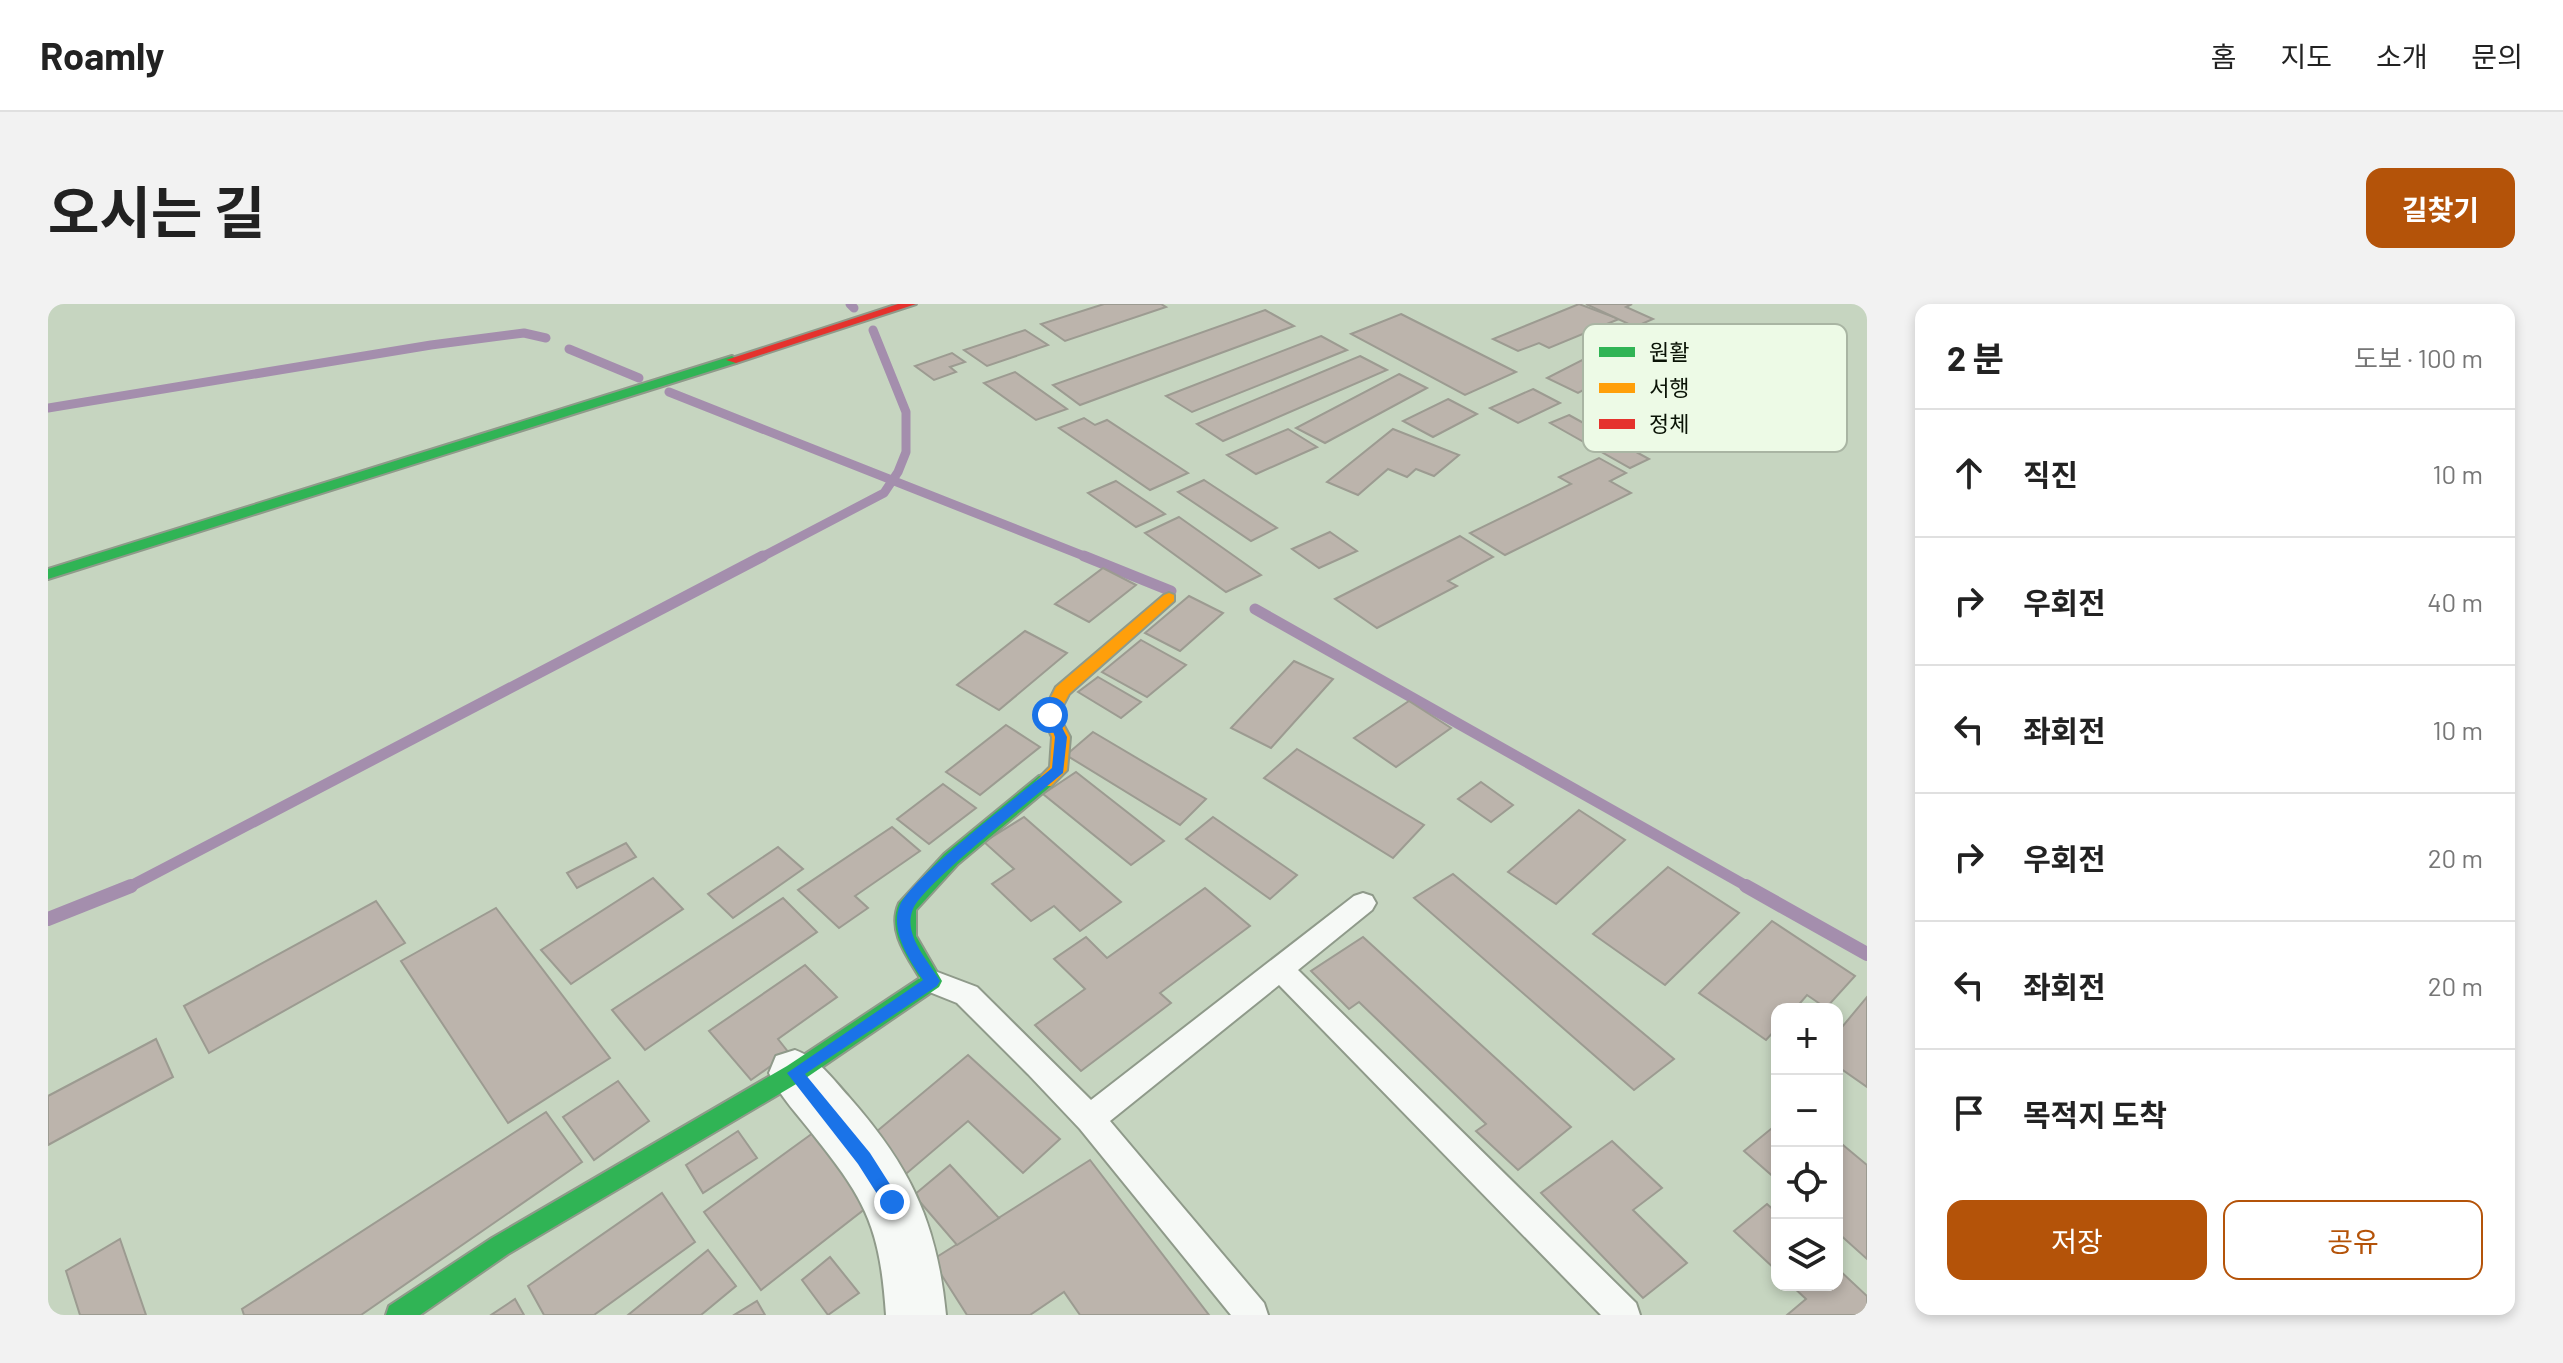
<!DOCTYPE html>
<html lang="ko">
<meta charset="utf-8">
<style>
body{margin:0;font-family:Barlow,"Noto Sans KR",sans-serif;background:#f2f2f2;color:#222}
.controls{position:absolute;right:24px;bottom:24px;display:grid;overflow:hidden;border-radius:16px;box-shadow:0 4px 12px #0003}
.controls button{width:72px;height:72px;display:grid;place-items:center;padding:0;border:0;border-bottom:2px solid #e0e0e0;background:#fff;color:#222;font:40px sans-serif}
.stop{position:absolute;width:24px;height:24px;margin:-18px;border:6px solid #1a73e8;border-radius:50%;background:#fff}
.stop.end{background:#1a73e8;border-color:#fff;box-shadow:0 2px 8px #0008}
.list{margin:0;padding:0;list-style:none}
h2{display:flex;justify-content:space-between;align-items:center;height:104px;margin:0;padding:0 32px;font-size:34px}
h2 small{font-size:26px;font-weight:400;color:#767676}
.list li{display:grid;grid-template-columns:52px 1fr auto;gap:24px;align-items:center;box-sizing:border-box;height:128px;padding:0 32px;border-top:2px solid #e0e0e0}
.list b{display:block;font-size:30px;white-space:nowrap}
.list em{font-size:26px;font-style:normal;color:#767676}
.actions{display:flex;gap:16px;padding:24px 32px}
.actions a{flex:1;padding:18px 0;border:2px solid #b45309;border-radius:16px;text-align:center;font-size:28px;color:#b45309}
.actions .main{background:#b45309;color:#fff}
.icon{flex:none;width:44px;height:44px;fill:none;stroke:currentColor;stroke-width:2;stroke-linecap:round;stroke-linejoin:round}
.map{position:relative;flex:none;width:1819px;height:1011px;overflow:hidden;border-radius:16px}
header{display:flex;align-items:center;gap:48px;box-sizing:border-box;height:112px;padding:0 40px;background:#fff;border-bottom:2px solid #e0e0e0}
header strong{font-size:38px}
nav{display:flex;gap:44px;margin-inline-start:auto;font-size:28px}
.intro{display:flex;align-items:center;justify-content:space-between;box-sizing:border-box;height:192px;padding:0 48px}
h1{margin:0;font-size:56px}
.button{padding:20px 36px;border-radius:16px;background:#b45309;color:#fff;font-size:28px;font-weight:700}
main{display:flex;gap:48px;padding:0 48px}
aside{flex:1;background:#fff;border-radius:16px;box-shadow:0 4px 12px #0003}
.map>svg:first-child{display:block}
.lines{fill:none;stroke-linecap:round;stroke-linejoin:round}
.stream-far2{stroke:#a48ead;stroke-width:9}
.stream-far1{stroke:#a48ead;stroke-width:11}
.stream{stroke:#a48ead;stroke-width:14}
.building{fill:#bcb4ac;stroke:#9c9b91;stroke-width:2}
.lane-casing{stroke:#8f9a8a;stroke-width:4}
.street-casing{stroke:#8f9a8a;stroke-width:4}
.fast-casing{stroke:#8f9a8a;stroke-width:4}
.slow-casing{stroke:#8f9a8a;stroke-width:4}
.jam-casing{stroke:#8f9a8a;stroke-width:4}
.lane{fill:#f6f9f6;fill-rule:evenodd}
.street{fill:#f6f9f6;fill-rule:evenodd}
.fast{fill:#30b455;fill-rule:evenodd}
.slow{fill:#ff9f0a;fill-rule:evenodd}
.jam{fill:#e5322d;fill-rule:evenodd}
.route{fill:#1a73e8}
.key{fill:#edfae6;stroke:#a9b5a3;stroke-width:2}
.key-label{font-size:22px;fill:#0a1306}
</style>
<header>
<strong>Roamly</strong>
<nav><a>홈</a><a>지도</a><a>소개</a><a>문의</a></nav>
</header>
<div class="intro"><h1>오시는 길</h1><a class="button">길찾기</a></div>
<main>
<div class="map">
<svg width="1819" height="1011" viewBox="0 0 1819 1011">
<rect width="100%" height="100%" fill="#c6d5c0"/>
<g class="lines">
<g class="stream-far2">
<polyline points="802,0 806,4"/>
<polyline points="521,45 591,74"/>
<polyline points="621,88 1041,254"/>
<polyline points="0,104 383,41 476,29 498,34"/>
<polyline points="712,254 836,189 850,168 858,148 858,108 825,26"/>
</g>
<g class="stream-far1">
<polyline points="1036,252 1123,287"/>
<polyline points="1207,305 1702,584"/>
<polyline points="79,584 715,252"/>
</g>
<g class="stream">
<polyline points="1698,582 1819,650"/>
<polyline points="0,615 83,582"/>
</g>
</g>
<g class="building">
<polygon points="1056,0 1113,0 1118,3 1017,37 993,20"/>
<polygon points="1531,0 1571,15 1501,44 1491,39 1470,47 1445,35"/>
<polygon points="1538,0 1584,0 1578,3 1605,15 1587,23"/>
<polygon points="1217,6 1246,22 1032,101 1005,81"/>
<polygon points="1353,10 1468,68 1417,91 1303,30"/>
<polygon points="977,26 1000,41 939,62 916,46"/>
<polygon points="1273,32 1299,46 1144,108 1118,92"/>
<polygon points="904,49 917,58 902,63 908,68 886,76 867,62"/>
<polygon points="1312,52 1339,66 1175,137 1149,120"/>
<polygon points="1542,52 1573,66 1530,89 1499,74"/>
<polygon points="967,68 1019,105 988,116 936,79"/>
<polygon points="1351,70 1379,84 1277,139 1248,124"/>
<polygon points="1485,85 1512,99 1470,119 1442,104"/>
<polygon points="1400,95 1429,110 1385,133 1355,117"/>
<polygon points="1521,111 1601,155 1582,164 1502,119"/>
<polygon points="1036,114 1047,121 1059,116 1140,169 1102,186 1011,124"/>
<polygon points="1240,125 1269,143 1208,170 1179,151"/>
<polygon points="1345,125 1411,151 1386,172 1368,165 1359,173 1340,165 1310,191 1279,178"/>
<polygon points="1551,154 1578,169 1562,177 1583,189 1457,251 1422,229 1523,180 1511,173"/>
<polygon points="1156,176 1229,224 1203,237 1130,188"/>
<polygon points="1068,177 1117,210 1088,223 1040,189"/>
<polygon points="1131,213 1213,271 1178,288 1097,229"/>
<polygon points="1282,228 1309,247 1271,264 1244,245"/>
<polygon points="1412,232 1445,253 1400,277 1409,282 1329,324 1287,295"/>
<polygon points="1055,264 1088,281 1041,318 1007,300"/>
<polygon points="1141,292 1175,309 1132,347 1097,329"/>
<polygon points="977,327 1019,349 951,406 909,381"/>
<polygon points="1093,336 1138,361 1099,393 1054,368"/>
<polygon points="1246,357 1285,375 1223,444 1183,424"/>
<polygon points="1050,373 1093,398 1073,414 1030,388"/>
<polygon points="1361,397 1403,424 1348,463 1306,434"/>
<polygon points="958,421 992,443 932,491 898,468"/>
<polygon points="1045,428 1158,495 1132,521 1018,451"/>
<polygon points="1249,445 1376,521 1345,554 1216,474"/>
<polygon points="1028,468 1116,537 1083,561 995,490"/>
<polygon points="1433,478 1465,501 1443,518 1410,495"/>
<polygon points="895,480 928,504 881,540 849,515"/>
<polygon points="1531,506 1577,536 1508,600 1460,568"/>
<polygon points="976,513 1073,598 1032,627 1006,602 983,617 944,580 966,565 936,538"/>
<polygon points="1165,513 1249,571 1222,595 1138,535"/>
<polygon points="844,523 872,547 807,592 820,604 791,624 750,586"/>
<polygon points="578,539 588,553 529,584 519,569"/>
<polygon points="730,543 755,565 685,614 660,590"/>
<polygon points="1620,563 1691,609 1617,681 1545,630"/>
<polygon points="1405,570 1626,755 1586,786 1366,594"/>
<polygon points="605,574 635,605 523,680 493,646"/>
<polygon points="1157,584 1202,622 1112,689 1123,699 1033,767 987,721 1037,685 1006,655 1038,633 1059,654"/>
<polygon points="735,594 769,628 597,746 564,706"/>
<polygon points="328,597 357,639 161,749 136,702"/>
<polygon points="448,604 562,754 460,819 353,657"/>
<polygon points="1724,617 1807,672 1778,704 1759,691 1747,705 1729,705 1729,724 1718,736 1651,689"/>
<polygon points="1315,633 1523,823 1470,866 1428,827 1438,820 1311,698 1301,705 1263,667"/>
<polygon points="757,661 789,693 730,735 741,749 703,776 661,727"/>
<polygon points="1819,693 1819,783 1789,762 1789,729"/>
<polygon points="108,735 125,773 0,841 0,792"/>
<polygon points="920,751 1012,835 975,869 920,817 852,875 816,838"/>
<polygon points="570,777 601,817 546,856 515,813"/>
<polygon points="498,808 534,858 313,1011 196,1011 194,1005"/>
<polygon points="1729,820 1729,876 1696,847"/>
<polygon points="769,826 827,897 713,986 656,908"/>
<polygon points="690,827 709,854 655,889 638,861"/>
<polygon points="1789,836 1819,861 1819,955 1789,928"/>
<polygon points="1564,837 1614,884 1585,906 1639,959 1595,994 1493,889"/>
<polygon points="1042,856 1161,1011 1032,1011 1016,988 982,1011 919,1011 884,956"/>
<polygon points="902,861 951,914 909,941 866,891"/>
<polygon points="614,889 647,938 546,1011 496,1011 480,982"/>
<polygon points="1719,900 1729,909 1729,967 1686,927"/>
<polygon points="72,935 98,1011 32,1011 18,967"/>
<polygon points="660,946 688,982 653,1011 580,1011"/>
<polygon points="782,953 811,989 780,1011 754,976"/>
<polygon points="1789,964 1819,992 1819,1011 1739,1011 1758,995 1743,981 1789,981"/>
<polygon points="467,995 476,1011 443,1011"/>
<polygon points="709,997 717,1011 686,1011"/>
</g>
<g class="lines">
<g class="lane-casing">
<polygon id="lane" points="1315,589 1324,592 1328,599 1324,606 1250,666 1588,999 1592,1011 1553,1011 1231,681 1062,817 1216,999 1220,1011 1183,1011 1032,825 980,770 909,699 874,685 870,677 874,669 884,666 929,683 1043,796 1306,592"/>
</g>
<g class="street-casing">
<path id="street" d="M 747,746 C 771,755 784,774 801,793 C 862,862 889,918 898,1011 L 838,1011 C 832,926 820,899 767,833 C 751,812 732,793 721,769 L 728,752 Z"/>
</g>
<g class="fast-casing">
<g id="fast">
<polygon points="684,52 690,56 688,59 0,275 0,265"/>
<path d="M 997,471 L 1006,477 L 1003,482 L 910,560 L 868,606 L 868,632 L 894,677 L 891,683 L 755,776 L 460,950 L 372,1011 L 338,1011 L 341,1002 L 444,934 L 739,762 L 872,674 C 858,651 839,626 851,599 L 896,550 L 991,472 Z"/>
</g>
</g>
<g class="slow-casing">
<polygon id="slow" points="1121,289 1126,291 1126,297 1021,390 1010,411 1022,433 1019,466 1003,482 991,482 988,477 1002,463 1004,433 994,411 1008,383 1116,291"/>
</g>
<g class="jam-casing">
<polygon id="jam" points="850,0 868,0 688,59 678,56"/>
</g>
<use href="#lane" class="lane"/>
<use href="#street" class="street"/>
<use href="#fast" class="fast"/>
<use href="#slow" class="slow"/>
<use href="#jam" class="jam"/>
</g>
<path class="route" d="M 998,408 L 1006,408 L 1019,433 L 1015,469 C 988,492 875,580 865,605 C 854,631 881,657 892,677 L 889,682 L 757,770 L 822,849 L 850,893 L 853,898 L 844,906 L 838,904 L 810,860 L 739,769 L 875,676 C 862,657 841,626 852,601 C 866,571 973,490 1004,464 L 1007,433 Z"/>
<rect x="1535" y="20" width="264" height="128" rx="12" class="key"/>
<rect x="1551" y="43" width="36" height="10" fill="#30b455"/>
<rect x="1551" y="79" width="36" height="10" fill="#ff9f0a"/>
<rect x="1551" y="115" width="36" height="10" fill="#e5322d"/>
<g class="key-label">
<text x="1601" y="56">원활</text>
<text x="1601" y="92">서행</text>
<text x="1601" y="128">정체</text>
</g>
</svg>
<div class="controls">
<button>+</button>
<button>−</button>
<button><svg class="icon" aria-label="locate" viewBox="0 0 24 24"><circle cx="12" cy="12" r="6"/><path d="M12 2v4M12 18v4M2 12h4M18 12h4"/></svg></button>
<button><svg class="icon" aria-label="layers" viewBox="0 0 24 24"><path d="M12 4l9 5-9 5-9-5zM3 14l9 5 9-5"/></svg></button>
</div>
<div class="stop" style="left:1002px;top:411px"></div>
<div class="stop end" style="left:844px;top:898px"></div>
</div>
<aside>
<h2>2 분<small>도보 · 100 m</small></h2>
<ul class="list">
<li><svg class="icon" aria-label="ahead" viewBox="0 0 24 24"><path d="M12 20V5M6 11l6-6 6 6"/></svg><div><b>직진</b></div><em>10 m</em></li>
<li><svg class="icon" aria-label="right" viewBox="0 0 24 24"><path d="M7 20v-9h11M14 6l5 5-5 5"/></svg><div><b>우회전</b></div><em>40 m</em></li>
<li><svg class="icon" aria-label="left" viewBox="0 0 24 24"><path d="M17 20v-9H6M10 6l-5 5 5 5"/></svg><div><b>좌회전</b></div><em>10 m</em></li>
<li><svg class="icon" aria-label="right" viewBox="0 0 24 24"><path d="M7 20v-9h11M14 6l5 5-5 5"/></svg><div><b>우회전</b></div><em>20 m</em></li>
<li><svg class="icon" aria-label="left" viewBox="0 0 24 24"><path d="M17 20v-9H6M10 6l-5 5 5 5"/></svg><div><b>좌회전</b></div><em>20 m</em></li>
<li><svg class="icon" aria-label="arrive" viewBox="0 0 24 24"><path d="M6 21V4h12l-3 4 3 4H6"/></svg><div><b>목적지 도착</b></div></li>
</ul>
<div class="actions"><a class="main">저장</a><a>공유</a></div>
</aside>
</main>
